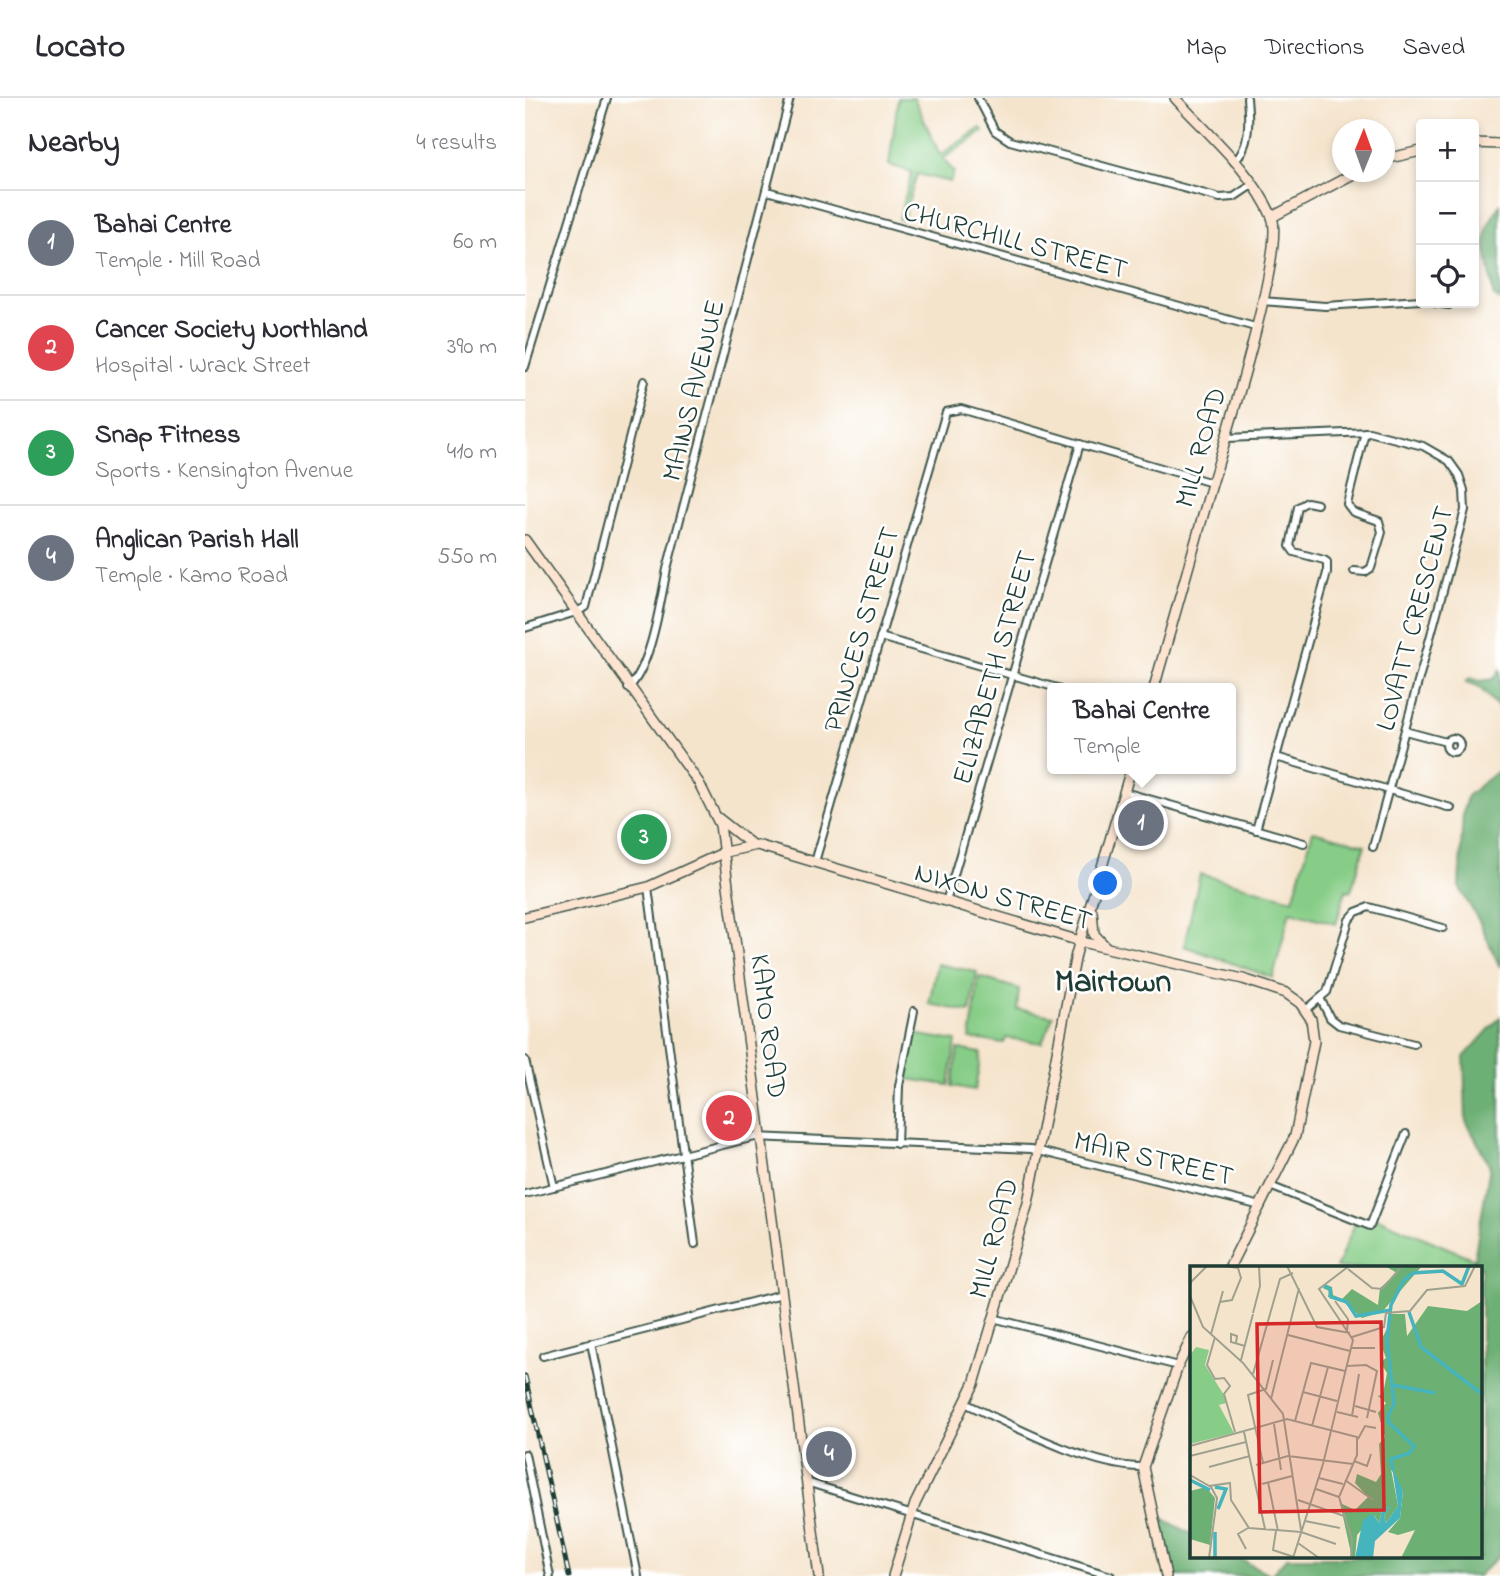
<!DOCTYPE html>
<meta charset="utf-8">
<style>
body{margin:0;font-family:"Indie Flower",sans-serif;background:#f7f7f7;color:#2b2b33}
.controls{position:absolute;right:21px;top:21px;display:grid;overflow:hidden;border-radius:7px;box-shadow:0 4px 10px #0003}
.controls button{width:63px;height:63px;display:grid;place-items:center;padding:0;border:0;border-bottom:2px solid #e1e1e2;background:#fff;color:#2b2b33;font:35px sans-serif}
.compass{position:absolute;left:807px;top:21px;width:63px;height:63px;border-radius:50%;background:#fff;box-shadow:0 4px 10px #0003;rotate:1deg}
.you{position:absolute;left:581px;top:786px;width:24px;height:24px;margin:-18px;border:5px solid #fff;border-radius:50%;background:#1a73e8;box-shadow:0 0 0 10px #1a73e833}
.badge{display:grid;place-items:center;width:46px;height:46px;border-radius:50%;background:#c8321e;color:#fff;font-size:23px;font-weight:700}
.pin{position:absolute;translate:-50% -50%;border:4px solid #fff;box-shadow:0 2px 7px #0006}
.popup{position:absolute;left:522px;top:585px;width:189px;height:91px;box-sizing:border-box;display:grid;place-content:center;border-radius:7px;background:#fff;filter:drop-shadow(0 2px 5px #0005);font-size:23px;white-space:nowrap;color:#7c7c81}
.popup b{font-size:26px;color:#2b2b33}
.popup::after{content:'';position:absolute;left:50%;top:100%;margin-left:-14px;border:14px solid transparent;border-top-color:#fff}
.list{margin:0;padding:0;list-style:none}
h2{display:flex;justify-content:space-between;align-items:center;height:91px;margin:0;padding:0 28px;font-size:30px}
h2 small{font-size:23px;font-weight:400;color:#7c7c81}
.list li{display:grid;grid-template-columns:46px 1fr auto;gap:21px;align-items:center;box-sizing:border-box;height:105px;padding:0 28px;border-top:2px solid #e1e1e2}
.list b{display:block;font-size:26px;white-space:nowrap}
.list p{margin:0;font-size:23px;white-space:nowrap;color:#7c7c81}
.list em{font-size:23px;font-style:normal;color:#7c7c81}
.icon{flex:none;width:38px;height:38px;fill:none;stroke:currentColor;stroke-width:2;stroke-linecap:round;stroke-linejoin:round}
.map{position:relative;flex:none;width:975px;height:1478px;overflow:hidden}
header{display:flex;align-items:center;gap:42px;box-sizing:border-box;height:98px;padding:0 35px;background:#fff;border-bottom:2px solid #e1e1e2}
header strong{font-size:33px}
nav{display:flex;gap:38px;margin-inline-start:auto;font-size:24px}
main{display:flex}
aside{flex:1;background:#fff}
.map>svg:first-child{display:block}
.green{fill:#87cd87;stroke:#53855e;stroke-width:2}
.forest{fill:#6db074;stroke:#467654;stroke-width:2}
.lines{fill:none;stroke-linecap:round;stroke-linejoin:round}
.street-casing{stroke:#3f564b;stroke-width:10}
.secondary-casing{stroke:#3f564b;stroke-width:12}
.street{stroke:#fff;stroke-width:6}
.secondary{stroke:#fde4d1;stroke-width:9}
.rail-casing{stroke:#1f3d34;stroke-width:5}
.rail{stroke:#fff;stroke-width:2.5;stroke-dasharray:8;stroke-linecap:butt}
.labels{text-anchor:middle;stroke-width:5;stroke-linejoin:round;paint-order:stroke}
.street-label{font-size:28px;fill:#1f3d34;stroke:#fff}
.quarter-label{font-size:32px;font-weight:bold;fill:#1f3d34;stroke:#fff}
.inset-river{fill:none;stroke:#45b4bd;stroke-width:3.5}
.inset-road{fill:none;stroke:#9fa18f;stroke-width:2}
.view{fill:#d62828;fill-opacity:0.15;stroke:#d62828;stroke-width:3.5}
.inset-edge{fill:none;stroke:#1f3d34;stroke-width:3.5}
</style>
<header>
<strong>Locato</strong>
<nav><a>Map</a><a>Directions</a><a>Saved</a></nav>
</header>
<main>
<aside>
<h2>Nearby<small>4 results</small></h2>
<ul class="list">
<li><span class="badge" style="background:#6b7280">1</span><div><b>Bahai Centre</b><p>Temple · Mill Road</p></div><em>60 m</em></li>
<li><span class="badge" style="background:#e0444e">2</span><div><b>Cancer Society Northland</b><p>Hospital · Wrack Street</p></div><em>390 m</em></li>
<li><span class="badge" style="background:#2e9e5b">3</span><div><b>Snap Fitness</b><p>Sports · Kensington Avenue</p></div><em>410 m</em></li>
<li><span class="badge" style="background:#6b7280">4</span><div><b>Anglican Parish Hall</b><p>Temple · Kamo Road</p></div><em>550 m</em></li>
</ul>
</aside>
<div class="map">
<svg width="975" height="1478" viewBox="0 0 975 1478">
<rect width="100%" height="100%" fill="#fff"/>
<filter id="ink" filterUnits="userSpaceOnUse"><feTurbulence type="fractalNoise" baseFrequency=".0143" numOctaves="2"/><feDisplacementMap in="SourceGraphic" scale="14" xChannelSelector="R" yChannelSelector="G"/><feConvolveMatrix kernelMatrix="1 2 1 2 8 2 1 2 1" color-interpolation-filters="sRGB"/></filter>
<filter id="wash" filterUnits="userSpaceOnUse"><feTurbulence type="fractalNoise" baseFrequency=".00686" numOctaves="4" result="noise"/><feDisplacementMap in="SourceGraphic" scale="28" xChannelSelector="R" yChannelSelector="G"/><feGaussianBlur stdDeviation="1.57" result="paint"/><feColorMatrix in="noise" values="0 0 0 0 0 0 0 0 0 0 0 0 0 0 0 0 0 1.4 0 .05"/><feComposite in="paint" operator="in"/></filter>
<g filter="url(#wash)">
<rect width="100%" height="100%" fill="#f5e4cc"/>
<g class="green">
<polygon points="373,0 389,0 415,57 456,30 458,34 418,61 429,74 425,84 392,76 378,122 374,121 387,74 364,67"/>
<polygon points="788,733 840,747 826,793 821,792 811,826 765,813 748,880 659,848 675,776 768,801"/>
<polygon points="412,866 452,874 445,914 404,906"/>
<polygon points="454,879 494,891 492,911 528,918 517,945 481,940 479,945 445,941"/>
<polygon points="389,936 431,943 424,987 382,981"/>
<polygon points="433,951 456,955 450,992 427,988"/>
<polygon points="850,1119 949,1161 949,1170 811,1170 831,1123 844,1125"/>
</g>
<g class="forest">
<path d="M 975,106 L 975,202 L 968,198 C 968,175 957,154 962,131 C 964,123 971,114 975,106 Z"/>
<polygon points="975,572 975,611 953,588 941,584 945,580 956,583 968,581"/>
<polygon points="972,673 975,674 975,869 954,823 934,789 938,714 942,698"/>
<polygon points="975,919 975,1457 953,1478 649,1478 631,1417 667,1436 667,1459 711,1459 746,1477 762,1459 956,1459 956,1170 949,1170 949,1161 965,1068 941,1023 939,959"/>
</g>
</g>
<g filter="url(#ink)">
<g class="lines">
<g class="street-casing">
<g id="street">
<polyline points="453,0 470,33 485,43 695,100 709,99 727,87"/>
<path d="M 709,64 C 726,49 724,21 722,0"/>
<polyline points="242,93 730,229"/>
<polyline points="737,203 800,208 896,202"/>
<polyline points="909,205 924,207"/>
<polyline points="0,269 82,0"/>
<polyline points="702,340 844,334 898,348 924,363 934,377 939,392 940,412 848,749"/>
<polyline points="829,473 840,474 846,470 857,434 854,423 828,414 822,406 840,334"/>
<polyline points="0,530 51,514 61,509 119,283"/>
<polyline points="355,539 532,590"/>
<path d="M 103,590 C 126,571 136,500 142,471 L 265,0"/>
<polyline points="880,633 921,644"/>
<circle cx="928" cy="647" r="7"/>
<polyline points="751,659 926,710"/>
<polyline points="599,694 779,745"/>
<polyline points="731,732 802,475 802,464 799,462 769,454 765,448 773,409 782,404 792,406"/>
<polyline points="290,764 421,314 436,311 687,385"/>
<polyline points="123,789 170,1146"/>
<polyline points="421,804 555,346"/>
<polyline points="796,902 805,920 814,927 889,946"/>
<polyline points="781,912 802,894 824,822 831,814 844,809 918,830"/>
<polyline points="0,962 29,1089"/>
<polyline points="372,1046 374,988 389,913"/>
<polyline points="745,1088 845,1128 881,1036"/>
<polyline points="0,1096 230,1039 506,1051 736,1108"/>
<polyline points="468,1220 653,1268"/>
<polyline points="66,1245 113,1478"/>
<polyline points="18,1258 257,1196"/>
<path d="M 442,1306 C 488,1328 567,1370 618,1369"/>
<polyline points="0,1356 25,1478"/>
<polyline points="281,1384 586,1478"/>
</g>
</g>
<g class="secondary-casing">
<g id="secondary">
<polyline points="949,45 975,46"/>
<polyline points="860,61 896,53"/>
<polyline points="747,119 832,74"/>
<polyline points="0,442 174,685 195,727 294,1478"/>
<path d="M 629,590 C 648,522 667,454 687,386 C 700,343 760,152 747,119 C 728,74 683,36 650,0"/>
<polyline points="193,720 226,746"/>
<polyline points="567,813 569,836 581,849"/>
<polyline points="0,819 123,789 200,754 232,747 565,846 718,881 761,895 775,905 786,921 789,943 770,1038 704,1170"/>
<polyline points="368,1478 390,1406 449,1286 503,1105 551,856 606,671"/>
<polyline points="641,1478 618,1369 653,1268 667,1239"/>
</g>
</g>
<use href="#street" class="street"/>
<use href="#secondary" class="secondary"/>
<g class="rail-casing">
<polyline id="rail" points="0,1278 44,1478"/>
</g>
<use href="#rail" class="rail"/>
</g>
</g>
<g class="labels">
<g class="street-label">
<text transform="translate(491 141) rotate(15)" y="10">CHURCHILL STREET</text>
<text transform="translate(167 292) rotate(-76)" y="10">MAINS AVENUE</text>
<text transform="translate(674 349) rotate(-74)" y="10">MILL ROAD</text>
<text transform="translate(888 520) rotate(-75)" y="10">LOVATT CRESCENT</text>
<text transform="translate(335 531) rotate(-74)" y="10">PRINCES STREET</text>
<text transform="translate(468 569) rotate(-74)" y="10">ELIZABETH STREET</text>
<text transform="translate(479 797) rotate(16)" y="10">NIXON STREET</text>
<text transform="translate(245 928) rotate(83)" y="10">KAMO ROAD</text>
<text transform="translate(629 1059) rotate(13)" y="10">MAIR STREET</text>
<text transform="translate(467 1140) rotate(-75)" y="10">MILL ROAD</text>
</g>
<g class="quarter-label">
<text x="588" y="893">Mairtown</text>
</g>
</g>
<g transform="translate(665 1168)">
<rect width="292" height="292" fill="#f5e4cc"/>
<path d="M 6,81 L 19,84 L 15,99 L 34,129 L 36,137 L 29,139 L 44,167 L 0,178 L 0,89 Z" fill="#87cd87"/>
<path d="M 195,0 L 232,0 L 192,46 L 172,52 L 150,33 L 138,31 L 139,25 L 133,22 L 135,18 L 142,21 L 143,29 L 152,33 L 162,23 L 188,39 L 190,22 L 207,7 ZM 292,35 L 292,292 L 211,292 L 225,264 L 208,269 L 198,266 L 210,252 L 213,225 L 201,203 L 208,240 L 196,257 L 194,250 L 200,240 L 192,244 L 189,257 L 184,249 L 167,269 L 165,292 L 162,292 L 150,237 L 165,244 L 178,231 L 165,217 L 167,208 L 186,216 L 191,208 L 189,178 L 195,171 L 188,147 L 196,137 L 188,130 L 193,128 L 197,107 L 190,96 L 196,92 L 190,76 L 199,59 L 199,48 L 215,48 L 217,70 L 238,40 L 277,45 ZM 16,221 L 25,232 L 20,279 L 0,273 L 0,225 Z" fill="#6db074"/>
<path d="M 202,201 L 213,225 L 210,252 L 185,275 L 183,292 L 165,292 L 173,254 L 183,248 L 189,257 L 192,244 L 201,239 L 194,250 L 196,257 L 208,240 Z" fill="#45b4bd"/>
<path class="inset-river" d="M 134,20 L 140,23 L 141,31 L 157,36 L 166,50 L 201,44M 219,46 L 231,81 L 293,129M 203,119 L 245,127M 203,204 L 201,193 L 220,187 L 224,180 L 199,157 L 198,150 L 204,138 L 197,74 L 201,39 L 214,14 L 223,7 L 253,5 L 272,18 L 279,0M 0,214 L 20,224M 25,221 L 36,223 L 28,243M 25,292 L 25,266"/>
<path class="inset-road" d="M 97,0 L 127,61 L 160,67M 158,3 L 182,22 L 192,23 L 212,0M 0,17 L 17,0M 0,30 L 13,61 L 53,97 L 93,148 L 111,264M 145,35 L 158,53 L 157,65M 30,36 L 42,34 L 51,12 L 48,2 L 35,0M 63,47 L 70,20 L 69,0M 21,68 L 33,25M 98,69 L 160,85M 25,71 L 17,99 L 25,113 L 34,112 L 40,120 L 34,128 L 45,166M 162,71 L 194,61 L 196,47 L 220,45 L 237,24 L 275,20 L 285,0M 46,77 L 47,70 L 41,68 L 41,76 L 55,80M 161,82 L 185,82M 51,94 L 63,48M 157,100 L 176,99 L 187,105 L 177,152M 63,108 L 90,13 L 103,7M 113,126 L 147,135M 81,133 L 109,22M 165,140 L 186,146M 147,146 L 168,151M 162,150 L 169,108M 105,155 L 121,97 L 155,105M 84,158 L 91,204M 122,160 L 138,101M 54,166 L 75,263M 168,173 L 175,160 L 186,162M 0,180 L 97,153 L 167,171 L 167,189 L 149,231 L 162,274 L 161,292M 0,190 L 56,176M 164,195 L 177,200 L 181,188M 73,197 L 58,129 L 76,123 L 83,94M 66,199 L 98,190 L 163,198M 19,201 L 60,190M 0,209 L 21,221 L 27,232 L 19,292M 129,212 L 153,218M 155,214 L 183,234M 78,216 L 88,265M 72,218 L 102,210M 19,220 L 40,217 L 41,234 L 59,262 L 111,266 L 146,278M 126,223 L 149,231M 108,234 L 154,250M 115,255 L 150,262M 86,265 L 83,284 L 104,291M 108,277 L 129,292M 56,283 L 48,268 L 58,262M 103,292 L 133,198 L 163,74 L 129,23 L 159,0"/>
<path class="view" d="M 191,56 L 194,244 L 70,246 L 67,58 Z"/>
<rect width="292" height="292" class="inset-edge"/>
</g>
</svg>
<div class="controls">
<button>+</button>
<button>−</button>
<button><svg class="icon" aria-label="locate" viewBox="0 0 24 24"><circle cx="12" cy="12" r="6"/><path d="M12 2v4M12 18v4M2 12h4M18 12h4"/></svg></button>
</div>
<svg class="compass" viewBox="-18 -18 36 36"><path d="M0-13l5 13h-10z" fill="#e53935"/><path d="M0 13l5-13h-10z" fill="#7c7c81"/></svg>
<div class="you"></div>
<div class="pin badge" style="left:616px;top:725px;background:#6b7280">1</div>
<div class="popup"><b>Bahai Centre</b>Temple</div>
<div class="pin badge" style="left:204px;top:1020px;background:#e0444e">2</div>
<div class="pin badge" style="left:119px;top:739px;background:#2e9e5b">3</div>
<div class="pin badge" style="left:304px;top:1356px;background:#6b7280">4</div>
</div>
</main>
